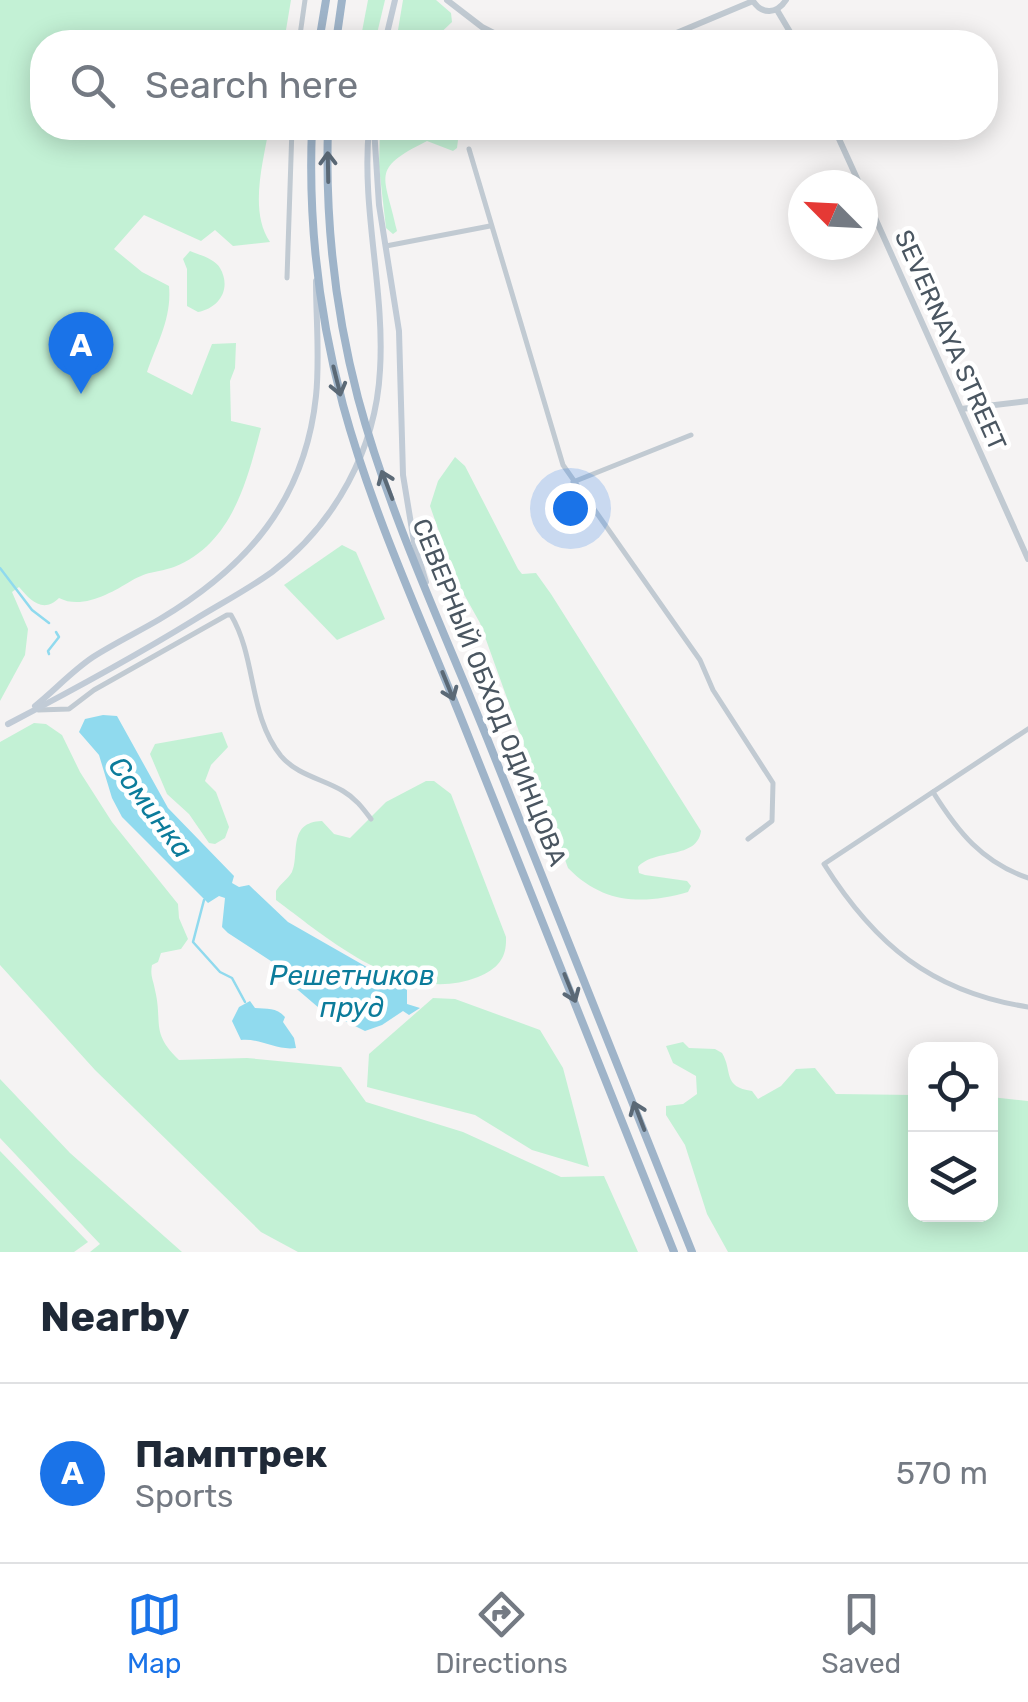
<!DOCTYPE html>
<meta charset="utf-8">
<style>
body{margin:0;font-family:Rubik,sans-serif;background:#f2f2f3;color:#1f2937}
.controls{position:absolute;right:30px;bottom:30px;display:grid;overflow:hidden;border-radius:20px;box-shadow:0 5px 25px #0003}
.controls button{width:90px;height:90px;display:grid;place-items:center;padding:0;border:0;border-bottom:2px solid #e0e1e3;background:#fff;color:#1f2937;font:50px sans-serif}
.compass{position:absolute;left:788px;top:170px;width:90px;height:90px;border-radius:50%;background:#fff;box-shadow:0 5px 25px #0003;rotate:294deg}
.you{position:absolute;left:570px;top:508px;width:35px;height:35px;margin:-25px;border:8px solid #fff;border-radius:50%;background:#1a73e8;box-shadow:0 0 0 15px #1a73e833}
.badge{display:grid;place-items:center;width:65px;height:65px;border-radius:50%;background:#1a73e8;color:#fff;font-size:32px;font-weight:700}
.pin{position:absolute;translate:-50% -82px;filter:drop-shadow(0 2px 5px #0008)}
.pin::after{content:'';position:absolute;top:52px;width:35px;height:30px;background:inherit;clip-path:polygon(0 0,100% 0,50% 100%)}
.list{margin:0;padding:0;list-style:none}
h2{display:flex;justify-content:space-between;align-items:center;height:130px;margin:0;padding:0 40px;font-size:42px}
h2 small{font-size:32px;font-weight:400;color:#747a83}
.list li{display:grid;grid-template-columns:65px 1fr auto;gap:30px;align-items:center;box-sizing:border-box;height:180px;padding:0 40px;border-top:2px solid #e0e1e3}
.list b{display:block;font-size:38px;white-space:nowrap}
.list p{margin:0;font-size:32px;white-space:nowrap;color:#747a83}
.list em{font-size:32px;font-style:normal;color:#747a83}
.icon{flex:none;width:55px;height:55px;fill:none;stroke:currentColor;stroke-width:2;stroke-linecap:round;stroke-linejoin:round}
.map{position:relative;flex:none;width:1028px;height:1252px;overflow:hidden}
.search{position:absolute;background:#fff;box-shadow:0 5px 25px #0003;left:30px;right:30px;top:30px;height:110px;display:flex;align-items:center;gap:25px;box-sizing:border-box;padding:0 35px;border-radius:40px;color:#747a83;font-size:38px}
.sheet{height:310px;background:#fff}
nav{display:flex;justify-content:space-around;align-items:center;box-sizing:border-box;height:140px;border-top:2px solid #e0e1e3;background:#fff;font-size:28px;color:#747a83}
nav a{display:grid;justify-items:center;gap:5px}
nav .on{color:#1a73e8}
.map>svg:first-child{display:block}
.green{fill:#c3f1d5}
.water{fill:#90daee}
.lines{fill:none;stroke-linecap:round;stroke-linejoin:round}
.stream{stroke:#90daee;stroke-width:2.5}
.minor{stroke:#c1cad2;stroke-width:5}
.tertiary{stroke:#c1cad2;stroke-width:6}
.secondary{stroke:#c1cbd6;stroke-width:6}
.trunk{stroke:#9fb4c9;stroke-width:8}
.oneway{stroke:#5b6976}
.labels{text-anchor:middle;stroke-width:9;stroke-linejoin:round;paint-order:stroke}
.street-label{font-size:25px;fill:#4a5661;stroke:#fff}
.water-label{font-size:28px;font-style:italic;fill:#0c7c9b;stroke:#fff}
</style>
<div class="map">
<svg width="1028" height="1252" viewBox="0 0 1028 1252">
<rect width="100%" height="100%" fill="#f5f3f3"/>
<g class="green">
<path d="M 0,0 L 291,0 L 284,42 L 42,42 L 42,128 L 269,128 C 263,163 249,211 270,242 L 233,246 L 215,230 L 201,241 L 144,215 L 114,249 L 142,272 L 169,286 C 172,318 157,343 147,372 L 192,395 L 212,344 L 236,343 L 235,368 L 230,381 L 231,421 L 261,428 C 247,481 232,544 174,567 C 157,573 150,570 131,581 C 111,593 82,610 59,598 C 43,614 30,600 19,587 L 12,592 L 28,629 L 25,655 L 0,701 Z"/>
<polygon points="368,0 385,0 375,42 360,42"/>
<polygon points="403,0 436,0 451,13 452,22 431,42 396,42"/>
<path d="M 380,128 L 442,128 L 458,140 L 457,148 L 453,151 L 427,141 C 369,170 385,174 397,231 L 393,234 L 386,228 L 379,167 Z"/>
<path d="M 190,251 C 200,255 215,259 220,268 C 232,289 219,308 198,312 L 187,306 L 187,269 L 183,259 Z"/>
<path d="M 455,457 L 465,466 L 518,569 L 522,574 L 536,573 L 551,594 L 701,831 C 697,860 655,848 638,867 L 639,873 L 645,875 L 687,881 L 691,886 L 688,892 C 643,905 603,904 568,868 L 480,623 L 456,580 L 430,506 L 438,481 Z"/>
<polygon points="342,545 356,552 385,619 337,640 284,585"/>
<path d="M 34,723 L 46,724 L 62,735 L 80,772 L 112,822 L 178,904 L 179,918 L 188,939 L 181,949 L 161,953 L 158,962 L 152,965 C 150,976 153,979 155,990 C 163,1023 150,1032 179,1060 L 247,1058 L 341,1067 L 366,1102 L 463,1132 L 561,1177 L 604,1176 L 638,1252 L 298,1252 L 261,1232 L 95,1070 L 0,965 L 0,742 Z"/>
<polygon points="222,732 228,747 211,765 205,781 216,792 229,827 225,838 215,844 209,843 189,814 167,794 150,754 155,744"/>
<path d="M 426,781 L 434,781 L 451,794 L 506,937 C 507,959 497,969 478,977 C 405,1006 331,941 276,900 L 276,891 C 280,884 288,879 292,872 C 300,855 287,822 322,821 L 334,834 L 350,838 L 386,802 Z"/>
<polygon points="433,998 455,999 540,1030 563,1068 589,1167 532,1150 475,1115 367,1087 369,1054"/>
<path d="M 683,1042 L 689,1048 L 715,1049 L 722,1053 C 733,1071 722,1087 752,1091 L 758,1099 L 781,1086 L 796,1069 L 815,1068 L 836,1094 L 915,1095 L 916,1214 L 990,1214 L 991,1097 L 1028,1101 L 1028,1252 L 728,1252 L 707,1214 L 685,1145 L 666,1115 L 666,1106 L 683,1104 L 697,1094 L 696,1076 L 673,1063 L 666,1046 Z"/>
<polygon points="0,1079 70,1153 182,1252 90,1252 100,1244 0,1138"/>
<polygon points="0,1151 88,1242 74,1252 0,1252"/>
</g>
<g class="water">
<polygon points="103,715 117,716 168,808 234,876 232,883 239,887 249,885 288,922 407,990 407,1004 420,1008 409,1015 403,1011 382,1025 365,1031 319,1008 284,978 277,965 228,933 222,927 225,898 219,896 208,903 122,817 112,798 99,755 79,732 85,719"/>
<path d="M 250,1001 L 255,1008 C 267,1009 276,1007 285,1017 L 283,1022 L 294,1038 L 296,1048 C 277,1051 261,1038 241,1040 L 232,1021 L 239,1007 Z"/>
</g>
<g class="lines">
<g class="stream">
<polyline points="0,568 32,610 49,623"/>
<polyline points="49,654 48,651 59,637 56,632"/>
<polyline points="204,900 193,942 220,972 232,978 245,1002"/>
</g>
<g class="minor">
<polyline points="299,42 305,0"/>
<polyline points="469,149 563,465 700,660 713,690 773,783 772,821 748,839"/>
<polyline points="386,246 490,226"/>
<polyline points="287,278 292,128"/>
<polyline points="573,482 691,435"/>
<path d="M 38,710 L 69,709 L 94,690 L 227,615 L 231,615 C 257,659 248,715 281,756 C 297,775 323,779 343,791 C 355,798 362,807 371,819"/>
<path d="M 1028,729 L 824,864 C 875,945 932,992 1028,1007"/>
<path d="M 933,792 C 958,832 982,862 1028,878"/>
</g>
<g class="tertiary">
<polyline points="447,0 482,27 512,42"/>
<path d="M 753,1 C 762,15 777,14 786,0"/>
<polyline points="777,10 796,42"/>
<polyline points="655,42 753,1"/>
<polyline points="834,128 860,185"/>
<polyline points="863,191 1028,559"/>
<polyline points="961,409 1028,401"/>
</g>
<g class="secondary">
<polyline points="385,42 395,0"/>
<polyline points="374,128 379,205 399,331 403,475 414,542 426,582"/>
<path d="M 35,706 C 55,690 72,671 93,657 C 115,643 138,632 160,619 C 247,567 305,501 316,396 C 320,359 316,319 316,281"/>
<path d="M 8,724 C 71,691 134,657 194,620 C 220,604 247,590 272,572 C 335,524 376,449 380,370 C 385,289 361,209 369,128"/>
</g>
<g class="trunk">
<polyline points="319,42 326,0"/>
<polyline points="336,42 342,0"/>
<path d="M 312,128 C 308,221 319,315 343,405 C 374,519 426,629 469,738 C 537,910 606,1081 674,1252"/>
<path d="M 328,128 C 325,218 335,310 358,398 C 389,514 442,626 487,738 C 555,910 624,1080 692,1252"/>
</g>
</g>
<defs><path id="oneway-shaft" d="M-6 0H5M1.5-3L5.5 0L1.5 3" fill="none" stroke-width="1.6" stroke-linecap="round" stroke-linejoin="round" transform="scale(2.5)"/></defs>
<g class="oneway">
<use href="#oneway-shaft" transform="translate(328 167) rotate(-91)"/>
<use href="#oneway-shaft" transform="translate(337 381) rotate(76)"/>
<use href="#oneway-shaft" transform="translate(387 485) rotate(-111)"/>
<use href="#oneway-shaft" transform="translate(448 686) rotate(68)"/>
<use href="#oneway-shaft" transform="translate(570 988) rotate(68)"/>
<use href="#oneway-shaft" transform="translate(639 1116) rotate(-111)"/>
</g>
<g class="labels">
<g class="street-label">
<text transform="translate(951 340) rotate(66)" y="9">SEVERNAYA STREET</text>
<text transform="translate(490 692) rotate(68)" y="9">СЕВЕРНЫЙ ОБХОД ОДИНЦОВА</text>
</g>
<g class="water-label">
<text transform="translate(151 807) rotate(53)" y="10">Соминка</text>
<text x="352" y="985">Решетников<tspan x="352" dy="32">пруд</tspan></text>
</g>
</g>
</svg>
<div class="controls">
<button><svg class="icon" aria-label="locate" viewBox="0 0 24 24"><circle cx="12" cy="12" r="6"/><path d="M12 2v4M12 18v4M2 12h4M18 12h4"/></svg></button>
<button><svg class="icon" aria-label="layers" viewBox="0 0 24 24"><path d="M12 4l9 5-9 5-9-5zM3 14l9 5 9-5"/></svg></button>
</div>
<svg class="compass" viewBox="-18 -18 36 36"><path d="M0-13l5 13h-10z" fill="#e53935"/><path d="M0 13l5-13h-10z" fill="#747a83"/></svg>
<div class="you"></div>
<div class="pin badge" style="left:81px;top:394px">A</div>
<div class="search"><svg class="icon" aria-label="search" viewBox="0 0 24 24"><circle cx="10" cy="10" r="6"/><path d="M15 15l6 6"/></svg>Search here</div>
</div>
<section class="sheet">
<h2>Nearby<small></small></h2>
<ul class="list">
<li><span class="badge">A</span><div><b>Памптрек</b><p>Sports</p></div><em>570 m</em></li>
</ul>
</section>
<nav>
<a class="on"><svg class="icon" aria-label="map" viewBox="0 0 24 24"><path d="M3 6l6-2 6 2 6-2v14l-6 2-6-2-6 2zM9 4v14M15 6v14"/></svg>Map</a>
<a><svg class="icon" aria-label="directions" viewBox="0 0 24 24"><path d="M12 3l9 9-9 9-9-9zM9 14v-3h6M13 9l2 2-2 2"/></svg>Directions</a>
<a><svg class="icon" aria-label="saved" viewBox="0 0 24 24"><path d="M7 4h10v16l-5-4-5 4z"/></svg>Saved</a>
</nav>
